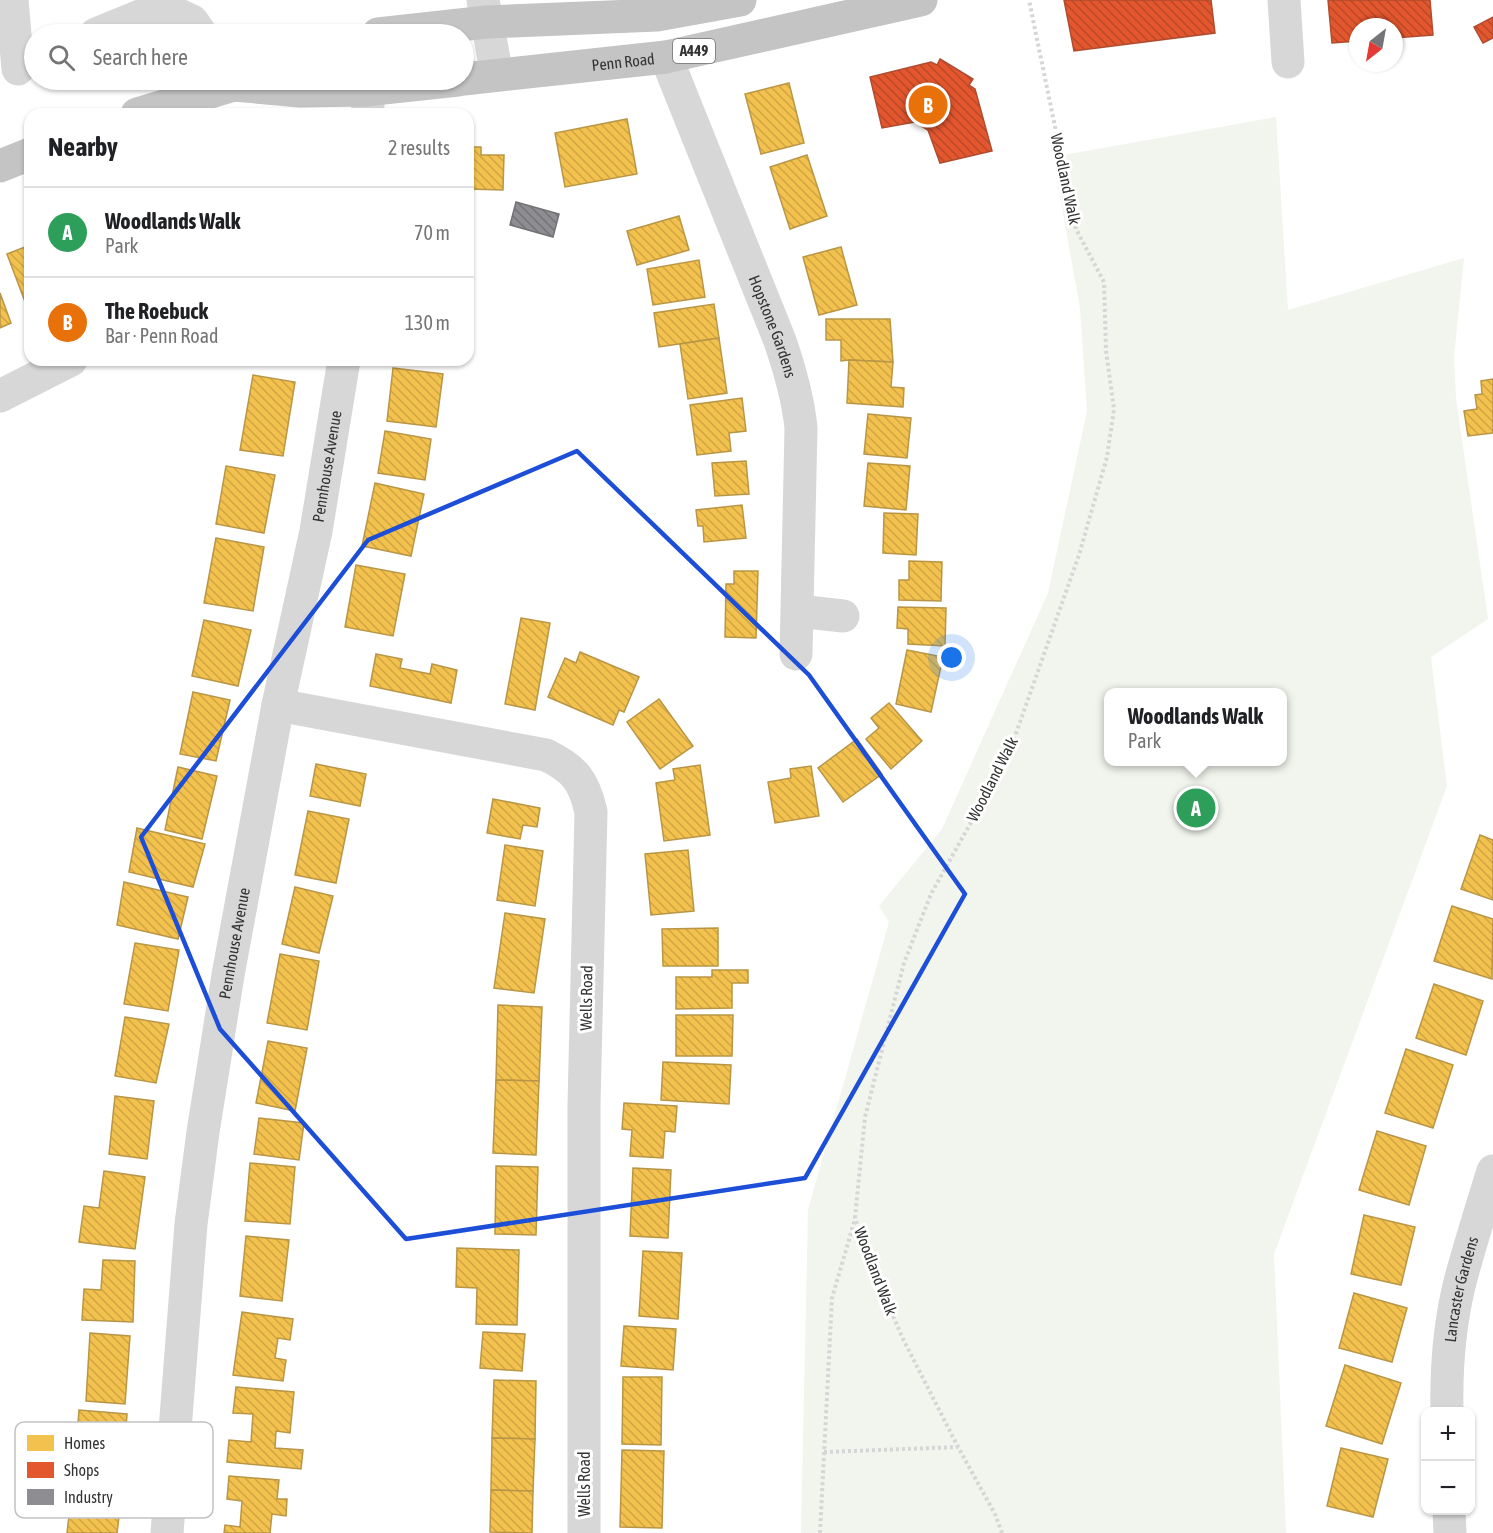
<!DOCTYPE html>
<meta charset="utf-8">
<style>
body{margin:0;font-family:"Asap Condensed",sans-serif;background:#f2f2f2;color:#202124}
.controls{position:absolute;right:18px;bottom:18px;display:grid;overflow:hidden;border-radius:12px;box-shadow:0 2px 4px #0004}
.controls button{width:54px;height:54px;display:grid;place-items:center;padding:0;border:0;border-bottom:2px solid #e0e0e0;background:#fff;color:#202124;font:30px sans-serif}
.compass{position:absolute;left:1349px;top:18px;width:54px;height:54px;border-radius:50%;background:#fff;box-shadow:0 2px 4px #0004;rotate:211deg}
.you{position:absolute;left:952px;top:658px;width:21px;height:21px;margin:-15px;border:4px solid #fff;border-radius:50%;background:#1a73e8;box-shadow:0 0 0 9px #1a73e833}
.badge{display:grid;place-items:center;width:39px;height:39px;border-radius:50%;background:#7a7a7a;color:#fff;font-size:20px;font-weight:700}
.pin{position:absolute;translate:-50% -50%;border:3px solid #fff;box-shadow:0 2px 6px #0006}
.popup{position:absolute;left:1104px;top:688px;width:183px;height:78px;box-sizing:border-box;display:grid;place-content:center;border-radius:12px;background:#fff;filter:drop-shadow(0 2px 4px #0005);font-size:20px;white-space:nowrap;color:#757577}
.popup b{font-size:22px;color:#202124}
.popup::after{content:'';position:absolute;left:50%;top:100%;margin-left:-12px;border:12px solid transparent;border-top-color:#fff}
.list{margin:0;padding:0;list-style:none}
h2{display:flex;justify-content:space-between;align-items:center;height:78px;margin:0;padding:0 24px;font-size:26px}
h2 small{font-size:20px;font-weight:400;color:#757577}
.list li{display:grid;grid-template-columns:39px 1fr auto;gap:18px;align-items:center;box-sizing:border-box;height:90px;padding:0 24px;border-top:2px solid #e0e0e0}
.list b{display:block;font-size:22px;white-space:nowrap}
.list p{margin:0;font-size:20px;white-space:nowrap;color:#757577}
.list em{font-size:20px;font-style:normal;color:#757577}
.icon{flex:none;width:33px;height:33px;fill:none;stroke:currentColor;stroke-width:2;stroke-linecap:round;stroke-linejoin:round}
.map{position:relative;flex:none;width:1493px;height:1533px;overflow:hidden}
.search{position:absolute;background:#fff;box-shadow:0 2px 4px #0004;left:24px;top:24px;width:450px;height:66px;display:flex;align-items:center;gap:15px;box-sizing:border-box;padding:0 21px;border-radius:33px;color:#757577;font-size:22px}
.panel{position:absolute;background:#fff;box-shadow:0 2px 4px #0004;left:24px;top:108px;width:450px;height:258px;border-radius:18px}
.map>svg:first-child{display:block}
.park{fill:#f1f5ed;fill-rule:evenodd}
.homes{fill:url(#homes-back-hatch);stroke:#b99646;stroke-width:1.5}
.shops{fill:url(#shops-back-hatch);stroke:#af4c30;stroke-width:1.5}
.industry{fill:url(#industry-back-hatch);stroke:#727276;stroke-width:1.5}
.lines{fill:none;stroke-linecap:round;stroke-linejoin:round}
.path{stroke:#d6d6d6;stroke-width:4;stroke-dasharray:3 3;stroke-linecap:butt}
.minor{stroke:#d7d7d7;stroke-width:33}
.highway{stroke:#c4c4c4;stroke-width:33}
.marked{fill:none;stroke:#1d4ed8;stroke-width:4.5;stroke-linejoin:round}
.labels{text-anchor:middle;stroke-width:6;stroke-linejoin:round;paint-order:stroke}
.shield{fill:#fff;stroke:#707070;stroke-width:1.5}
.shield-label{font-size:15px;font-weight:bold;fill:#333}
.street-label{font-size:16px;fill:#333;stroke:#fff}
.key{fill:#fff;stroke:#c2c2c2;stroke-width:1.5}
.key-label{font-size:16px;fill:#333}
</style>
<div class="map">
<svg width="1493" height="1533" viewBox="0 0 1493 1533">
<defs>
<pattern id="homes-back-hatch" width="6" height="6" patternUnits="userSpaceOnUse" patternTransform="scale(1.5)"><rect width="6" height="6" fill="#f2c14e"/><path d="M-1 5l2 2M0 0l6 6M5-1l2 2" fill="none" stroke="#d0a645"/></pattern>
<pattern id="shops-back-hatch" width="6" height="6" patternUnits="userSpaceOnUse" patternTransform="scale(1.5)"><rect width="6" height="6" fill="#e4572e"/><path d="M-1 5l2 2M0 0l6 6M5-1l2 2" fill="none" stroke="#b94928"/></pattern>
<pattern id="industry-back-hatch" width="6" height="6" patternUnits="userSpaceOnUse" patternTransform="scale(1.5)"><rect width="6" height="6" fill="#8d8d92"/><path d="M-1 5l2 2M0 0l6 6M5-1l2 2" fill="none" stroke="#747478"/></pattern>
</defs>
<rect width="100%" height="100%" fill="#fff"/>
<path class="park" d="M 1276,117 L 1288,310 L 1464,258 L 1454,357 L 1456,399 L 1488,619 L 1431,657 L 1447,786 L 1274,1254 L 1286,1533 L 801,1533 L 808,1210 L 889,922 L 879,906 L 942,829 L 1048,593 L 1087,411 L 1080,308 L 1053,157 ZM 1109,692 L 1283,692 L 1283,762 L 1109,762 Z"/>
<g class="homes">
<polygon points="789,83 804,143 761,154 745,94"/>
<polygon points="627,119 637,174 565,187 555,133"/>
<polygon points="468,147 481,147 481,155 504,155 503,190 468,189"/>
<polygon points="807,155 827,216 790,229 770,167"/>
<polygon points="679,216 689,250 637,265 627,231"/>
<polygon points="30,245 30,315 7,254"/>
<polygon points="841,247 857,305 819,315 803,257"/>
<polygon points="699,260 705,297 653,305 647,269"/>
<polygon points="0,293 11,323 0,328"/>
<polygon points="714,304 719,338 659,347 654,313"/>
<polygon points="826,319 890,319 893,362 849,360 841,361 841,340 826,340"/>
<polygon points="719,338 727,393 688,399 680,344"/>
<polygon points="849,360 893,362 891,387 904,388 903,407 847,403"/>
<polygon points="393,368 443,374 436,427 387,421"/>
<polygon points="253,375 295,382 283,456 240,450"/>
<polygon points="1493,379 1493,433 1468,436 1464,411 1477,409 1475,395 1482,394 1481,381"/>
<polygon points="742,398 746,431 729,433 731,451 697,455 690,405"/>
<polygon points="868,414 911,418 907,458 864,454"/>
<polygon points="385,431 431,439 425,480 378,473"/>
<polygon points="746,461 749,494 715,496 712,463"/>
<polygon points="868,463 910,466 906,510 864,506"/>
<polygon points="226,466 275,475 264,533 216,524"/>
<polygon points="375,483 424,494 411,556 362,546"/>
<polygon points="742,505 746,538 704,542 703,526 698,526 696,510"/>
<polygon points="884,513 918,514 916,555 883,553"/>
<polygon points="216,538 264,547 253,611 204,603"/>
<polygon points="909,561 942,562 941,601 899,600 899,580 909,580"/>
<polygon points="356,565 405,574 393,636 345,627"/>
<polygon points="734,571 758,571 756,638 725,637 726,584 734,584"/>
<polygon points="898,607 946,608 945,646 908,644 908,629 897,628"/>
<polygon points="521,618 550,623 535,710 505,704"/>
<polygon points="204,620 251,630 238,686 192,676"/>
<polygon points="907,650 943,657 931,712 896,704"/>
<polygon points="580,652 639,677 624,712 619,710 613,725 548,697 565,658 576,663"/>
<polygon points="376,654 402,659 400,668 430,674 432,664 457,670 451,703 370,686"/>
<polygon points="193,692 230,700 216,761 180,754"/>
<polygon points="659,699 693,746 660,769 627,722"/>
<polygon points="889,703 922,741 891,769 866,739 879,728 871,718"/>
<polygon points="857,739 882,774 843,802 818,768"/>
<polygon points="316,764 366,774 360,806 310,796"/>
<polygon points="700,765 710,835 664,841 656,783 675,780 673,769"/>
<polygon points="811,766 819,816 775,823 768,782 791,778 790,769"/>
<polygon points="178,767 217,776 202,839 165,830"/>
<polygon points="493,799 540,808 537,827 523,825 520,839 487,833"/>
<polygon points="308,811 349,819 336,883 295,875"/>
<polygon points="137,828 205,844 193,887 129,872"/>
<polygon points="1480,835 1493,840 1493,900 1461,889"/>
<polygon points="505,845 543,851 535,906 497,900"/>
<polygon points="688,850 694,911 651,915 645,854"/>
<polygon points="124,882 188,897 178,939 117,925"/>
<polygon points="295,887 333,896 319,953 282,944"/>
<polygon points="1452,906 1493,919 1492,979 1434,961"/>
<polygon points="505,913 545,919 534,993 494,988"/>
<polygon points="718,928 718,966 663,966 662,929"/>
<polygon points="135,943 179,950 168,1011 124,1004"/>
<polygon points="280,954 319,961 307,1030 267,1023"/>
<polygon points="712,970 748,970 748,983 732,983 732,1008 676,1009 676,977 712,977"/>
<polygon points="1434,984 1483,1001 1466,1055 1416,1038"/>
<polygon points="498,1005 542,1007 539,1081 496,1080"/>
<polygon points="676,1015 733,1015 732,1056 676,1056"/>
<polygon points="125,1017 169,1024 156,1083 115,1076"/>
<polygon points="268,1041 307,1048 295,1111 256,1103"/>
<polygon points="1406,1049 1453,1065 1433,1128 1385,1113"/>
<polygon points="663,1062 731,1065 729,1104 661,1100"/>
<polygon points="496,1080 539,1081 536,1155 493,1153"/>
<polygon points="115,1096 154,1101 147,1159 109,1154"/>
<polygon points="624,1103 677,1106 675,1132 665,1131 663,1158 630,1156 632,1130 622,1129"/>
<polygon points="259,1118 304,1123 299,1160 254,1154"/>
<polygon points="1377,1131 1426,1146 1409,1205 1359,1190"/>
<polygon points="250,1163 295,1167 290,1224 245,1221"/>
<polygon points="496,1166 538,1167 536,1235 495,1234"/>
<polygon points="633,1168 671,1170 668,1238 630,1236"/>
<polygon points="104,1171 145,1177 135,1249 79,1242 84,1206 99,1208"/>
<polygon points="1364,1215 1415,1227 1401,1285 1351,1274"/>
<polygon points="246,1236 289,1240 282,1301 240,1296"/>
<polygon points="457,1248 519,1250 517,1325 476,1324 477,1288 456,1287"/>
<polygon points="643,1251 682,1253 678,1319 639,1316"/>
<polygon points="103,1260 135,1261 133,1322 82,1320 84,1289 101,1290"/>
<polygon points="1354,1293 1407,1308 1392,1362 1339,1348"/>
<polygon points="242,1312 293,1319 290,1340 278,1338 275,1358 286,1360 283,1381 233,1375"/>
<polygon points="624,1326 676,1329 673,1370 621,1366"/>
<polygon points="483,1332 525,1334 522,1371 480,1368"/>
<polygon points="90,1333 130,1336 125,1404 86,1401"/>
<polygon points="1345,1365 1401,1383 1382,1444 1326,1426"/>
<polygon points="623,1377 662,1377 661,1445 622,1444"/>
<polygon points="494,1380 536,1381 535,1439 492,1438"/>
<polygon points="236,1387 294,1392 290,1433 276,1431 275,1448 303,1450 301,1469 227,1462 229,1440 251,1442 253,1414 233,1413"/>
<polygon points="79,1410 127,1414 124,1455 76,1451"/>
<polygon points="492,1438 535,1439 533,1491 491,1490"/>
<polygon points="1341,1448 1388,1459 1373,1517 1327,1506"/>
<polygon points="622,1450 664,1451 662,1528 620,1527"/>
<polygon points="75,1463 125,1469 117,1533 67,1533"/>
<polygon points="229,1476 279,1480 277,1499 287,1499 286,1516 272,1514 270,1533 224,1533 225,1525 240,1527 242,1501 227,1499"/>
<polygon points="491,1490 533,1491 532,1533 490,1532"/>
</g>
<g class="shops">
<polygon points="1064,0 1211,0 1215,33 1074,51"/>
<polygon points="1328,0 1430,0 1433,35 1394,38 1394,27 1358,27 1358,41 1332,43"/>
<polygon points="1493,17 1493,38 1483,43 1474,27"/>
<polygon points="940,59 973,79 969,85 975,89 992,151 940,163 928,130 915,122 882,128 870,77 931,62 937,65"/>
</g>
<polygon class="industry" points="516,202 559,214 553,237 510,225"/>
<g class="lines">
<g class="path">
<polyline points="824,1452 958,1447"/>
<polyline points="820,1533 832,1298 855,1219"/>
<polyline points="1002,1533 995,1514 958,1447 903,1339 870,1262 855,1218 865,1117 904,963 931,894 1008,756 1079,555 1107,457 1114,409 1106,351 1104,282 1076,229 1029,0"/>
</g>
<g class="minor">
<polyline points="12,0 18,69"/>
<polyline points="483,0 497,75"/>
<polyline points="1284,0 1288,62"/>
<polyline points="96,34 162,7 192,21 201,34"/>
<path id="s1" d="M 666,57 L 780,341 C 790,370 798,398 801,428 L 796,654"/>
<polyline points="362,80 368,106 367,114"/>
<polyline points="0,396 71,360"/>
<polyline points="798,611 843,616"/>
<path d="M 278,705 L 546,755 C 575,769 584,781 591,812 L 584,1105 L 584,1533"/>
<path id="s2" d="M 1447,1412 C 1446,1368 1450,1320 1461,1278 C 1471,1242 1482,1206 1493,1171"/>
<polyline points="1449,1510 1450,1533"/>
<path id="s3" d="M 167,1533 L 191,1224 L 203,1132 L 228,975 L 278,705 L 316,531 L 344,360"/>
</g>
<g class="highway">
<polyline points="378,34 487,22 657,15 740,0"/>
<path id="s4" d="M 464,79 L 666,57 L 921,0"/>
<polyline points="234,85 300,91 365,90 458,80"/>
<polyline points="137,114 234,85 244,80"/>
<polyline points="0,166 30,154"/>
</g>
</g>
<path class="marked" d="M 577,451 L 809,675 L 965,894 L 805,1178 L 406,1239 L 220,1029 L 141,837 L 368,540 Z"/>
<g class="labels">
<rect class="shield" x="673" y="39" width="42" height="24" rx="4.5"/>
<g class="shield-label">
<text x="694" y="56">A449</text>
</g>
<g class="street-label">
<text dy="6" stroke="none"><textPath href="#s4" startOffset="160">Penn Road</textPath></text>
<text transform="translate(1066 179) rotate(78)" y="6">Woodland Walk</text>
<text dy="6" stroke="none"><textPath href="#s1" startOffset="290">Hopstone Gardens</textPath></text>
<text dy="6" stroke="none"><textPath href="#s3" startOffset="1080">Pennhouse Avenue</textPath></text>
<text transform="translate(992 779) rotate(-63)" y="6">Woodland Walk</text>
<text dy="6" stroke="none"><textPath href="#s3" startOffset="594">Pennhouse Avenue</textPath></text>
<text transform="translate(586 998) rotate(-89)" y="6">Wells Road</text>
<text transform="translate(876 1271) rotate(69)" y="6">Woodland Walk</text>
<text dy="6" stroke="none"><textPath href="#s2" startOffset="124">Lancaster Gardens</textPath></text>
<text transform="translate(584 1484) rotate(-90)" y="6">Wells Road</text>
</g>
</g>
<rect x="15" y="1422" width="198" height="96" rx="9" class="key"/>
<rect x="27" y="1435" width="27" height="16" fill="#f2c14e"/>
<rect x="27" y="1462" width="27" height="16" fill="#e4572e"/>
<rect x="27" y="1489" width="27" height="16" fill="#8d8d92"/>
<g class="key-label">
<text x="64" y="1449">Homes</text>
<text x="64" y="1476">Shops</text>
<text x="64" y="1503">Industry</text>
</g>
</svg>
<div class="controls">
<button>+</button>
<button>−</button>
</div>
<svg class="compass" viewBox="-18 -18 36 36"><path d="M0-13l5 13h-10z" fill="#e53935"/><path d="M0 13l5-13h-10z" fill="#757577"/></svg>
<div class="you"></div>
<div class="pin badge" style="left:1196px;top:808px;background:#2e9e5b">A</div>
<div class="popup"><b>Woodlands Walk</b>Park</div>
<div class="pin badge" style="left:928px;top:105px;background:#e8710a">B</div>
<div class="search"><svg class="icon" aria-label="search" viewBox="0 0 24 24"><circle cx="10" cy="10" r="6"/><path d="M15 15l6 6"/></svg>Search here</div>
<section class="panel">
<h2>Nearby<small>2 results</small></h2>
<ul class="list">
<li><span class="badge" style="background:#2e9e5b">A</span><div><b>Woodlands Walk</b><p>Park</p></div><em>70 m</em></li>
<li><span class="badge" style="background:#e8710a">B</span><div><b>The Roebuck</b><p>Bar · Penn Road</p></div><em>130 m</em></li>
</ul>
</section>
</div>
